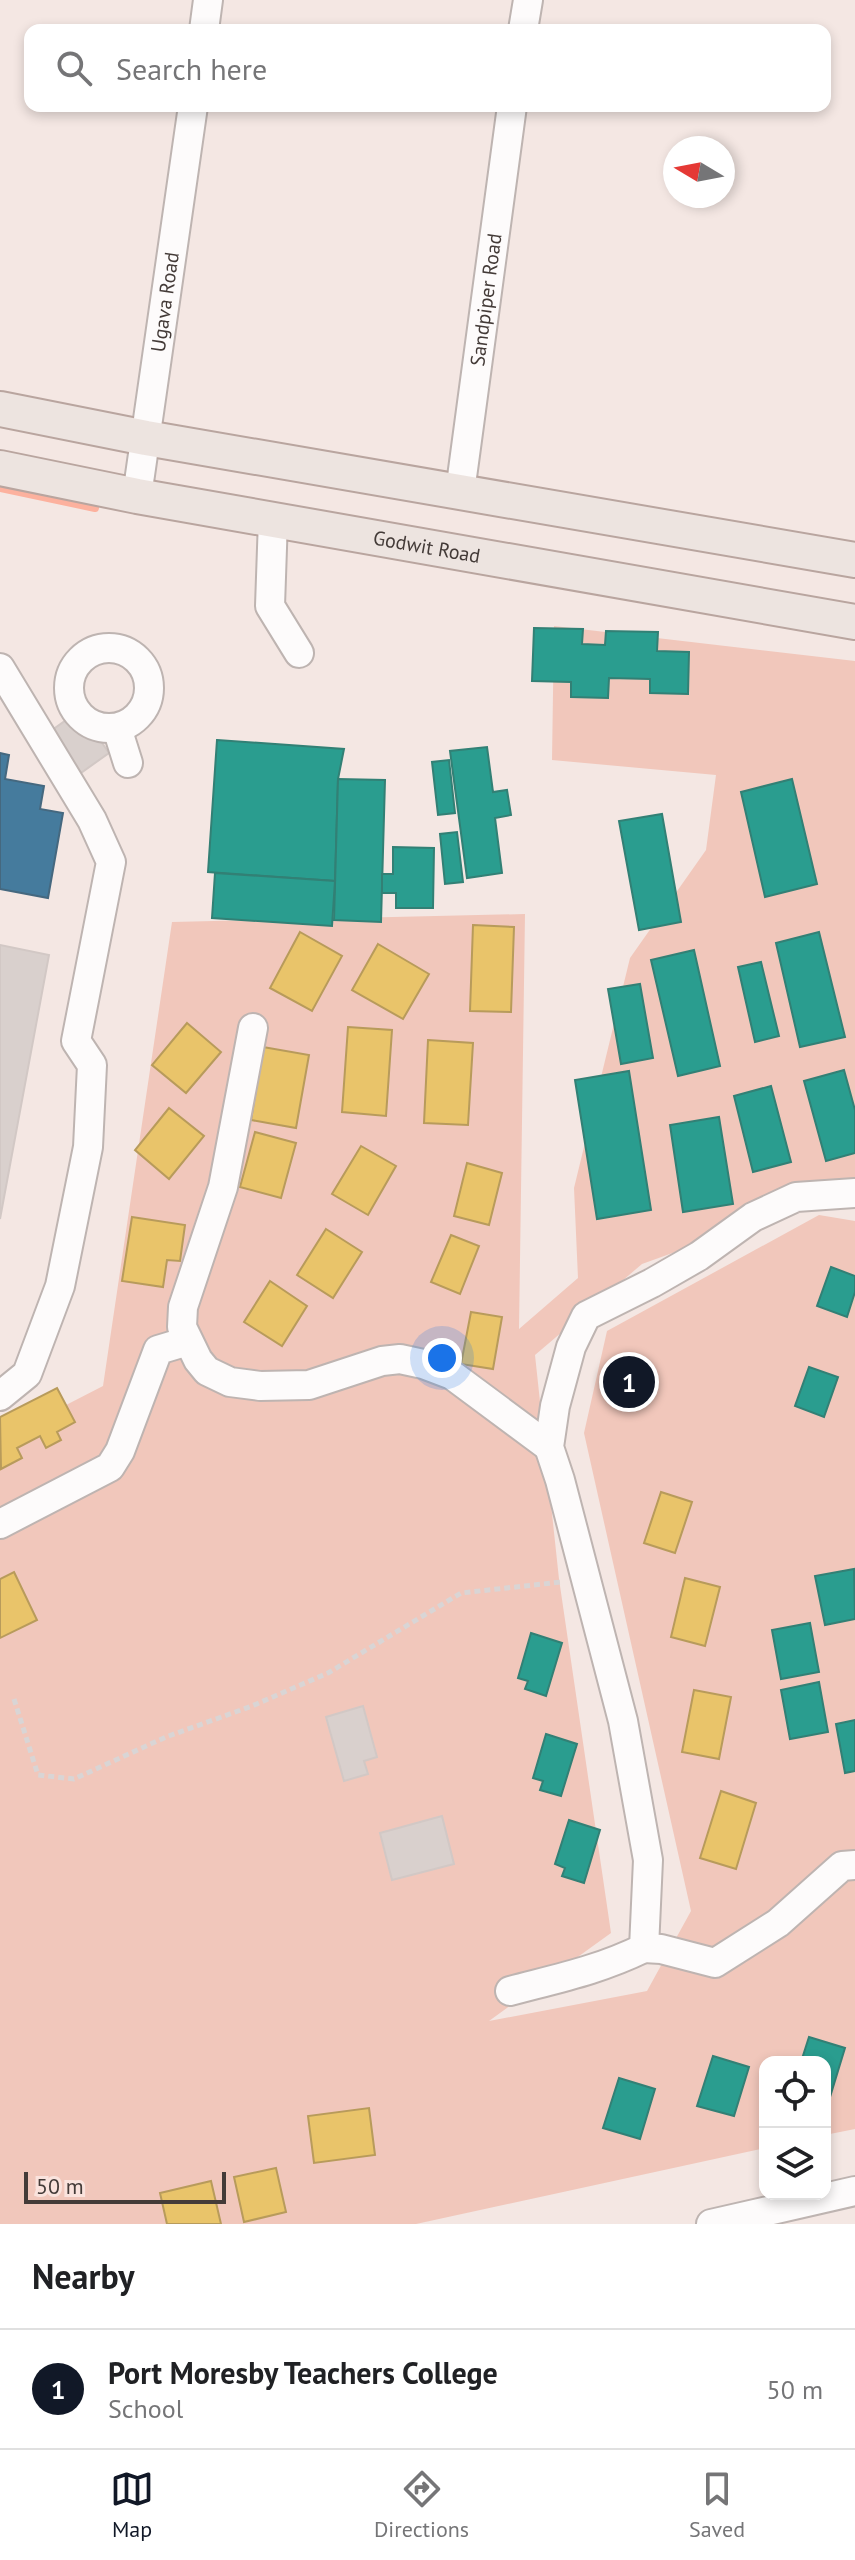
<!DOCTYPE html>
<style>
body{margin:0;font-family:"PT Sans",sans-serif;background:#f2f2f2;color:#202124}
.controls{position:absolute;right:24px;bottom:24px;display:grid;overflow:hidden;border-radius:16px;box-shadow:0 4px 12px #0003}
.controls button{width:72px;height:72px;display:grid;place-items:center;padding:0;border:0;border-bottom:2px solid #e0e0e0;background:#fff;color:#202124;font:40px sans-serif}
.compass{position:absolute;left:663px;top:136px;width:72px;height:72px;border-radius:50%;background:#fff;box-shadow:0 4px 12px #0003;rotate:280deg}
.scale{position:absolute;left:24px;bottom:20px;width:202px;box-sizing:border-box;padding-left:8px;border:4px solid #443b38;border-top:0;font-size:22px;line-height:28px;white-space:nowrap;color:#443b38;-webkit-text-stroke:6px #fae3dd;paint-order:stroke}
.you{position:absolute;left:442px;top:1358px;width:28px;height:28px;margin:-20px;border:6px solid #fff;border-radius:50%;background:#1a73e8;box-shadow:0 0 0 12px #1a73e833}
.badge{display:grid;place-items:center;width:52px;height:52px;border-radius:50%;background:#111827;color:#fff;font-size:26px;font-weight:700}
.pin{position:absolute;translate:-50% -50%;border:4px solid #fff;box-shadow:0 2px 8px #0006}
.list{margin:0;padding:0;list-style:none}
h2{display:flex;justify-content:space-between;align-items:center;height:104px;margin:0;padding:0 32px;font-size:34px}
h2 small{font-size:26px;font-weight:400;color:#757577}
.list li{display:grid;grid-template-columns:52px 1fr auto;gap:24px;align-items:center;box-sizing:border-box;height:120px;padding:0 32px;border-top:2px solid #e0e0e0}
.list b{display:block;font-size:30px;white-space:nowrap}
.list p{margin:0;font-size:26px;white-space:nowrap;color:#757577}
.list em{font-size:26px;font-style:normal;color:#757577}
.icon{flex:none;width:44px;height:44px;fill:none;stroke:currentColor;stroke-width:2;stroke-linecap:round;stroke-linejoin:round}
.map{position:relative;flex:none;width:855px;height:2224px;overflow:hidden}
.search{position:absolute;background:#fff;box-shadow:0 4px 12px #0003;left:24px;right:24px;top:24px;height:88px;display:flex;align-items:center;gap:20px;box-sizing:border-box;padding:0 28px;border-radius:16px;color:#757577;font-size:30px}
.sheet{height:224px;background:#fff}
nav{display:flex;justify-content:space-around;align-items:center;box-sizing:border-box;height:112px;border-top:2px solid #e0e0e0;background:#fff;font-size:22px;color:#757577}
nav a{display:grid;justify-items:center;gap:4px}
nav .on{color:#111827}
.map>svg:first-child{display:block}
.green{fill:#f1c7bb}
.homes{fill:#e9c46a;stroke:#b89b5b;stroke-width:2}
.schools{fill:#2a9d8f;stroke:#328075;stroke-width:2}
.public{fill:#457b9d;stroke:#45687f;stroke-width:2}
.lines{fill:none;stroke-linecap:round;stroke-linejoin:round}
.stream{stroke:#fcb19e;stroke-width:8}
.building{fill:#d9d0cd;stroke:#d2c8c5;stroke-width:2}
.minor-casing{stroke:#beb4b1;stroke-width:32}
.major-casing{stroke:#b9a59f;stroke-width:38}
.path{stroke:#d9d5d5;stroke-width:5;stroke-dasharray:6 4;stroke-linecap:butt}
.minor{stroke:#fdfbfb;stroke-width:28}
.major{stroke:#ede4e0;stroke-width:34}
.labels{text-anchor:middle;stroke-width:8;stroke-linejoin:round;paint-order:stroke}
.street-label{font-size:20px;fill:#443b38;stroke:#fae3dd}
</style>
<div class="map">
<svg width="855" height="2224" viewBox="0 0 855 2224">
<rect width="100%" height="100%" fill="#f4e7e3"/>
<polygon class="green" points="554,626 855,661 855,1187 642,1264 535,1355 559,1579 611,1933 489,2021 647,1991 691,1911 584,1433 607,1331 819,1215 855,1221 855,2129 825,2135 825,2062 765,2062 765,2148 416,2224 0,2224 0,1439 103,1386 172,922 525,914 519,1329 578,1278 574,1188 630,958 706,850 716,775 552,760"/>
<g class="homes">
<polygon points="473,925 514,927 511,1012 470,1011"/>
<polygon points="300,932 342,956 312,1011 270,988"/>
<polygon points="378,944 429,974 403,1019 352,990"/>
<polygon points="187,1023 221,1052 186,1093 152,1065"/>
<polygon points="348,1027 392,1030 386,1116 342,1112"/>
<polygon points="428,1040 473,1043 468,1125 424,1123"/>
<polygon points="263,1047 309,1055 296,1128 251,1120"/>
<polygon points="169,1108 204,1136 169,1179 135,1150"/>
<polygon points="255,1132 296,1143 281,1198 240,1187"/>
<polygon points="361,1146 396,1166 368,1215 332,1194"/>
<polygon points="467,1163 502,1173 489,1225 454,1216"/>
<polygon points="132,1217 185,1225 180,1261 167,1260 163,1287 122,1281"/>
<polygon points="326,1229 362,1252 333,1298 297,1275"/>
<polygon points="451,1235 479,1246 460,1294 431,1282"/>
<polygon points="270,1281 307,1306 282,1346 244,1322"/>
<polygon points="471,1312 502,1317 493,1369 461,1364"/>
<polygon points="57,1388 75,1422 57,1432 61,1440 46,1448 40,1436 17,1448 22,1458 1,1469 0,1417"/>
<polygon points="661,1492 692,1502 675,1553 644,1543"/>
<polygon points="14,1572 37,1620 0,1638 0,1579"/>
<polygon points="685,1578 720,1587 705,1646 671,1637"/>
<polygon points="694,1690 731,1697 719,1759 682,1752"/>
<polygon points="721,1791 756,1803 736,1869 700,1858"/>
<polygon points="369,2108 375,2155 314,2163 308,2116"/>
<polygon points="276,2168 286,2212 244,2222 234,2177"/>
<polygon points="211,2181 221,2224 167,2224 160,2193"/>
</g>
<g class="schools">
<polygon points="534,628 583,629 582,644 605,645 606,631 658,632 657,651 689,652 688,694 650,693 650,679 609,678 608,698 571,697 571,682 532,681"/>
<polygon points="217,740 344,749 338,779 335,881 208,872"/>
<polygon points="487,747 493,792 507,790 511,815 495,818 502,873 467,878 450,751"/>
<polygon points="449,760 455,813 438,815 432,762"/>
<polygon points="338,779 385,780 381,922 334,920"/>
<polygon points="792,779 817,884 765,897 741,792"/>
<polygon points="662,814 681,922 639,930 619,821"/>
<polygon points="457,832 463,882 445,884 440,834"/>
<polygon points="393,847 434,848 433,908 396,908 396,893 382,893 382,874 393,874"/>
<polygon points="215,873 335,881 332,926 212,918"/>
<polygon points="819,932 845,1037 800,1047 776,943"/>
<polygon points="694,950 720,1066 678,1076 651,960"/>
<polygon points="761,962 779,1036 755,1042 738,967"/>
<polygon points="640,984 653,1058 621,1064 608,989"/>
<polygon points="844,1070 855,1110 855,1153 826,1161 804,1081"/>
<polygon points="629,1071 651,1210 597,1219 575,1080"/>
<polygon points="771,1086 791,1162 753,1172 734,1096"/>
<polygon points="719,1117 733,1204 683,1212 670,1125"/>
<polygon points="831,1267 855,1276 855,1292 847,1317 817,1306"/>
<polygon points="809,1367 838,1377 824,1417 795,1406"/>
<polygon points="854,1569 855,1619 825,1625 815,1576"/>
<polygon points="810,1623 819,1672 781,1679 772,1630"/>
<polygon points="531,1633 562,1643 546,1696 525,1689 528,1681 518,1678"/>
<polygon points="819,1682 828,1732 790,1739 781,1690"/>
<polygon points="855,1720 855,1771 845,1773 836,1724"/>
<polygon points="546,1734 577,1744 561,1796 540,1790 543,1781 533,1778"/>
<polygon points="569,1820 600,1830 584,1883 562,1876 565,1868 555,1864"/>
<polygon points="809,2037 845,2048 830,2097 825,2096 825,2062 801,2062"/>
<polygon points="713,2056 749,2067 734,2116 697,2106"/>
<polygon points="619,2078 655,2089 640,2139 603,2128"/>
</g>
<polygon class="public" points="0,753 9,755 5,779 44,786 40,809 63,813 48,898 0,889"/>
<g class="lines">
<polyline class="stream" points="0,488 95,508"/>
</g>
<g class="building">
<polygon points="76,713 89,733 93,730 109,753 78,775 48,733"/>
<polygon points="0,945 49,955 0,1219"/>
<polygon points="363,1706 377,1757 364,1761 368,1774 344,1781 326,1717"/>
<polygon points="442,1816 454,1864 392,1880 380,1833"/>
</g>
<g class="lines">
<g class="minor-casing">
<g id="minor">
<polyline points="204,30 208,0"/>
<polyline points="523,30 528,0"/>
<path id="s1" d="M 460,492 L 512,106"/>
<path id="s2" d="M 137,496 L 193,106"/>
<polyline points="273,519 270,606 299,653"/>
<circle cx="109" cy="688" r="40"/>
<polyline points="0,668 92,820 111,862 76,1041 92,1065 88,1147 60,1286 27,1374 0,1396"/>
<polyline points="117,728 128,763"/>
<polyline points="253,1028 223,1187 183,1307 182,1327 198,1360 207,1371 230,1382 260,1386 309,1385 382,1361 400,1359 423,1364 452,1375 549,1447"/>
<polyline points="0,1524 110,1467 120,1451 158,1350 188,1341"/>
<polyline points="644,1948 661,1949 715,1963 778,1923 842,1866 855,1865"/>
<path d="M 510,1991 C 559,1978 599,1970 644,1948 L 648,1860 L 623,1721 L 560,1480 L 549,1447 L 555,1406 L 571,1347 L 586,1316 L 652,1283 L 699,1256 L 753,1217 L 796,1197 L 855,1193"/>
<polyline points="711,2224 855,2191"/>
</g>
</g>
<g class="major-casing">
<g id="major">
<polyline points="0,409 146,438 855,560"/>
<path id="s3" d="M 0,468 L 137,496 L 855,622"/>
</g>
</g>
<polyline class="path" points="14,1699 38,1775 74,1779 166,1737 252,1706 328,1673 461,1593 561,1582"/>
<use href="#minor" class="minor"/>
<use href="#major" class="major"/>
</g>
<g class="labels">
<g class="street-label">
<text dy="7" stroke="none"><textPath href="#s1" startOffset="194">Sandpiper Road</textPath></text>
<text dy="7" stroke="none"><textPath href="#s2" startOffset="196">Ugava Road</textPath></text>
<text dy="7" stroke="none"><textPath href="#s3" startOffset="434">Godwit Road</textPath></text>
</g>
</g>
</svg>
<div class="controls">
<button><svg class="icon" aria-label="locate" viewBox="0 0 24 24"><circle cx="12" cy="12" r="6"/><path d="M12 2v4M12 18v4M2 12h4M18 12h4"/></svg></button>
<button><svg class="icon" aria-label="layers" viewBox="0 0 24 24"><path d="M12 4l9 5-9 5-9-5zM3 14l9 5 9-5"/></svg></button>
</div>
<svg class="compass" viewBox="-18 -18 36 36"><path d="M0-13l5 13h-10z" fill="#e53935"/><path d="M0 13l5-13h-10z" fill="#757577"/></svg>
<div class="scale">50 m</div>
<div class="you"></div>
<div class="pin badge" style="left:629px;top:1382px">1</div>
<div class="search"><svg class="icon" aria-label="search" viewBox="0 0 24 24"><circle cx="10" cy="10" r="6"/><path d="M15 15l6 6"/></svg>Search here</div>
</div>
<section class="sheet">
<h2>Nearby<small></small></h2>
<ul class="list">
<li><span class="badge">1</span><div><b>Port Moresby Teachers College</b><p>School</p></div><em>50 m</em></li>
</ul>
</section>
<nav>
<a class="on"><svg class="icon" aria-label="map" viewBox="0 0 24 24"><path d="M3 6l6-2 6 2 6-2v14l-6 2-6-2-6 2zM9 4v14M15 6v14"/></svg>Map</a>
<a><svg class="icon" aria-label="directions" viewBox="0 0 24 24"><path d="M12 3l9 9-9 9-9-9zM9 14v-3h6M13 9l2 2-2 2"/></svg>Directions</a>
<a><svg class="icon" aria-label="saved" viewBox="0 0 24 24"><path d="M7 4h10v16l-5-4-5 4z"/></svg>Saved</a>
</nav>
